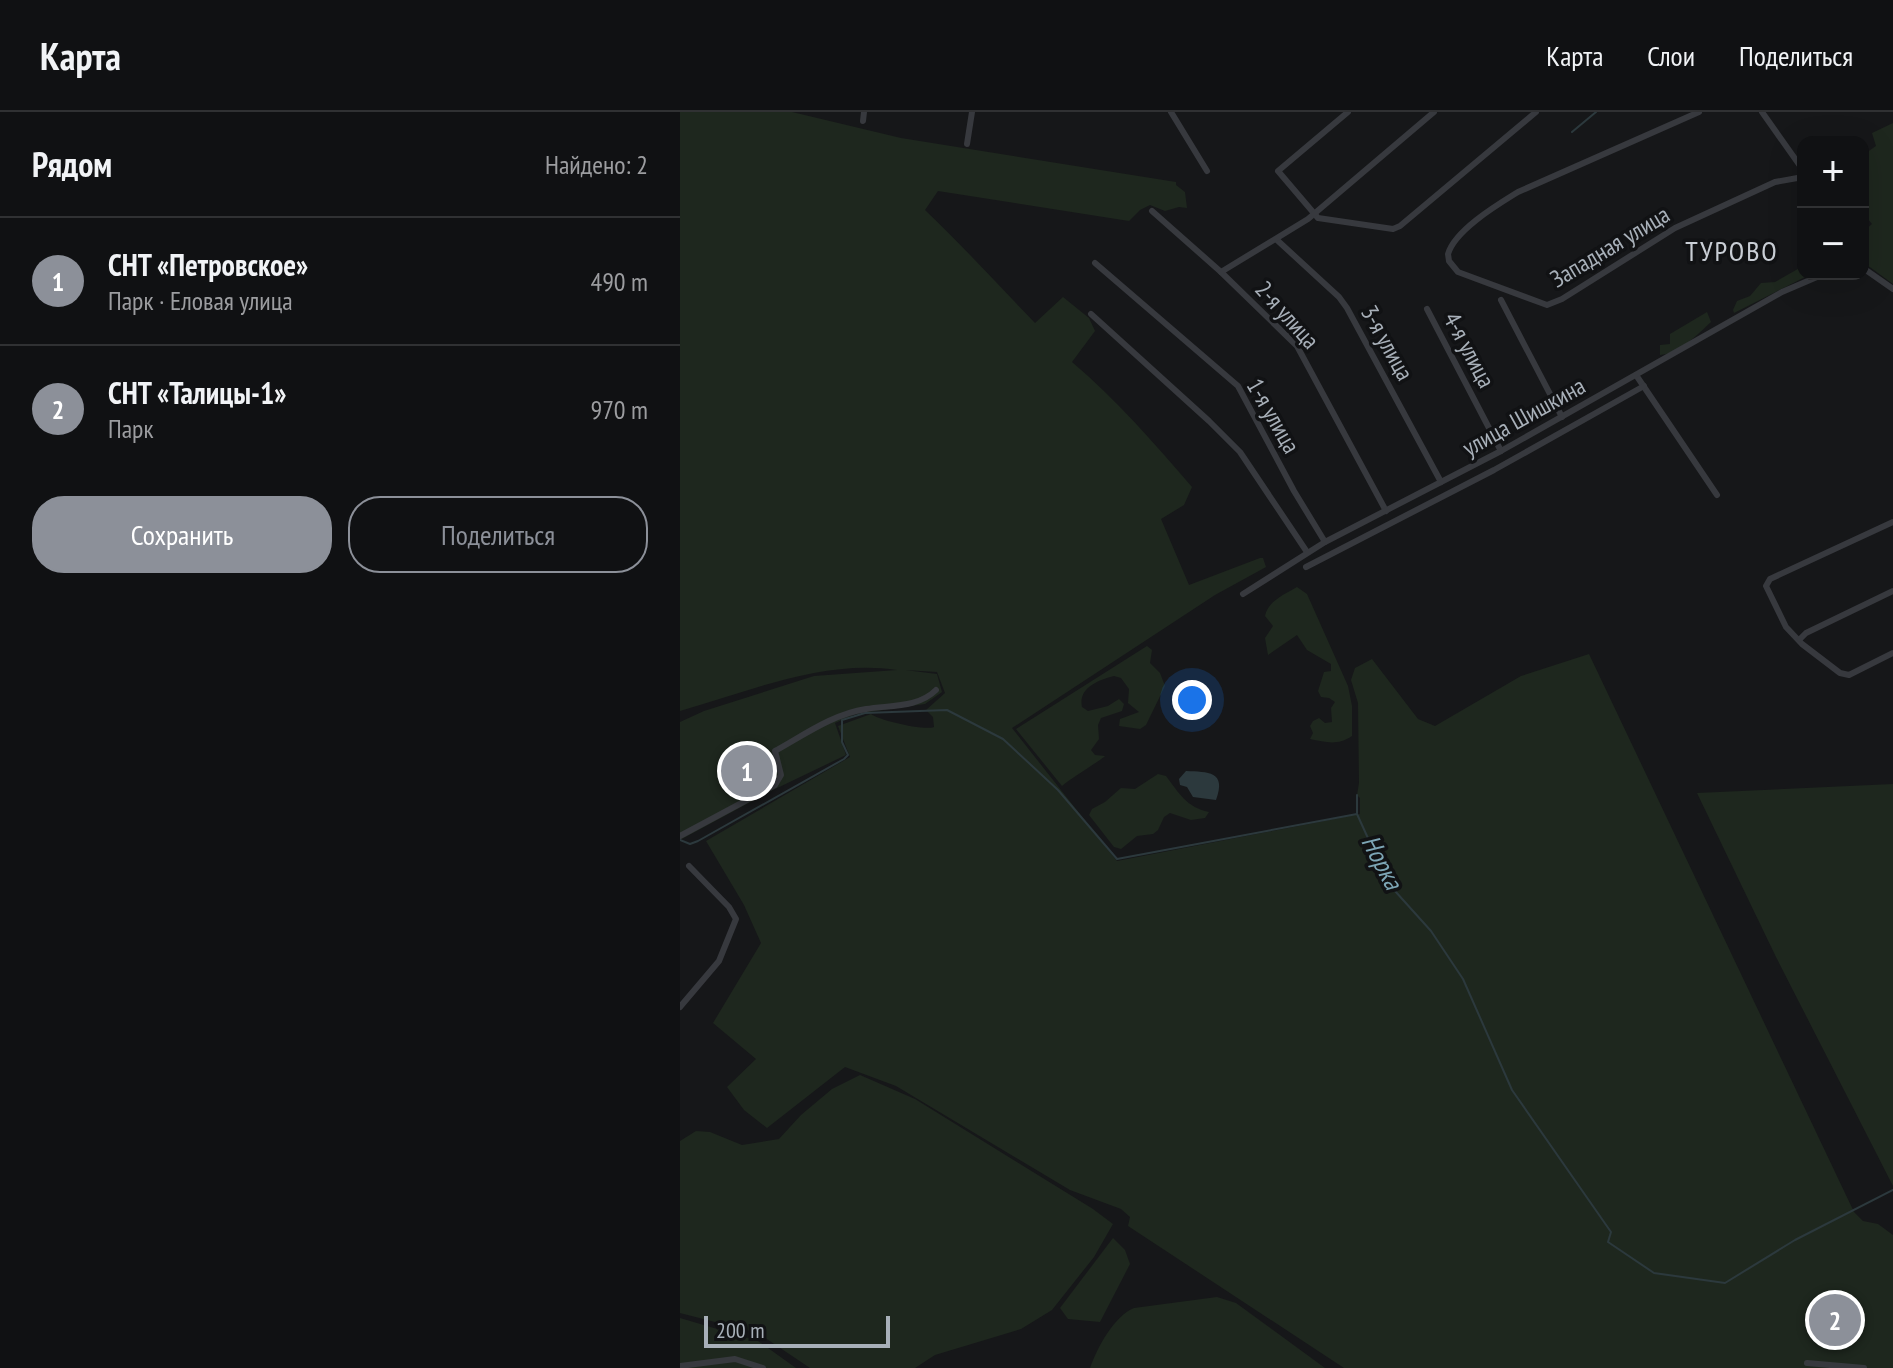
<!DOCTYPE html>
<html lang="ru">
<meta charset="utf-8">
<style>
body{margin:0;font-family:"PT Sans Narrow",sans-serif;background:#191a1c;color:#f1f3f6}
.controls{position:absolute;right:24px;top:24px;display:grid;overflow:hidden;border-radius:16px;box-shadow:0 8px 32px #0002}
.controls button{width:72px;height:72px;display:grid;place-items:center;padding:0;border:0;border-bottom:2px solid #303133;background:#101113;color:#f1f3f6;font:40px sans-serif}
.scale{position:absolute;left:24px;bottom:20px;width:186px;box-sizing:border-box;padding-left:8px;border:4px solid #a8b0b9;border-top:0;font-size:22px;line-height:28px;white-space:nowrap;color:#a8b0b9;-webkit-text-stroke:6px #111214;paint-order:stroke}
.you{position:absolute;left:512px;top:588px;width:28px;height:28px;margin:-20px;border:6px solid #fff;border-radius:50%;background:#1a73e8;box-shadow:0 0 0 12px #1a73e833}
.badge{display:grid;place-items:center;width:52px;height:52px;border-radius:50%;background:#8c9099;color:#fff;font-size:26px;font-weight:700}
.pin{position:absolute;translate:-50% -50%;border:4px solid #fff;box-shadow:0 2px 8px #0006}
.list{margin:0;padding:0;list-style:none}
h2{display:flex;justify-content:space-between;align-items:center;height:104px;margin:0;padding:0 32px;font-size:34px}
h2 small{font-size:26px;font-weight:400;color:#9c9da0}
.list li{display:grid;grid-template-columns:52px 1fr auto;gap:24px;align-items:center;box-sizing:border-box;height:128px;padding:0 32px;border-top:2px solid #303133}
.list b{display:block;font-size:30px;white-space:nowrap}
.list p{margin:0;font-size:26px;white-space:nowrap;color:#9c9da0}
.list em{font-size:26px;font-style:normal;color:#9c9da0}
.actions{display:flex;gap:16px;padding:24px 32px}
.actions a{flex:1;padding:18px 0;border:2px solid #8c9099;border-radius:32px;text-align:center;font-size:28px;color:#8c9099}
.actions .main{background:#8c9099;color:#fff}
.map{position:relative;flex:none;width:1213px;height:1256px;overflow:hidden}
header{display:flex;align-items:center;gap:48px;box-sizing:border-box;height:112px;padding:0 40px;background:#101113;border-bottom:2px solid #303133}
header strong{font-size:38px}
nav{display:flex;gap:44px;margin-inline-start:auto;font-size:28px}
main{display:flex}
aside{flex:1;background:#101113}
.map>svg:first-child{display:block}
.green{fill:#1e271e}
.water{fill:#2c393d}
.lines{fill:none;stroke-linecap:round;stroke-linejoin:round}
.stream{stroke:#2c393d;stroke-width:2}
.minor{stroke:#37393e;stroke-width:6}
.labels{text-anchor:middle;stroke-width:7;stroke-linejoin:round;paint-order:stroke}
.street-label{font-size:24px;fill:#a8b0b9;stroke:#111214}
.water-label{font-size:26px;font-style:italic;fill:#7da6b6;stroke:#111214}
.quarter-label{font-size:28px;letter-spacing:2px;fill:#c9ced5;stroke:#111214}
</style>
<header>
<strong>Карта</strong>
<nav><a>Карта</a><a>Слои</a><a>Поделиться</a></nav>
</header>
<main>
<aside>
<h2>Рядом<small>Найдено: 2</small></h2>
<ul class="list">
<li><span class="badge">1</span><div><b>СНТ «Петровское»</b><p>Парк · Еловая улица</p></div><em>490 m</em></li>
<li><span class="badge">2</span><div><b>СНТ «Талицы-1»</b><p>Парк</p></div><em>970 m</em></li>
</ul>
<div class="actions"><a class="main">Сохранить</a><a>Поделиться</a></div>
</aside>
<div class="map">
<svg width="1213" height="1256" viewBox="0 0 1213 1256">
<rect width="100%" height="100%" fill="#161719"/>
<g class="green">
<path d="M 0,0 L 112,0 L 221,26 L 496,70 L 496,73 L 505,80 L 507,96 L 499,95 L 485,99 L 470,93 L 460,98 L 449,109 L 258,79 L 245,98 C 284,135 318,173 355,211 L 383,185 L 409,206 L 415,219 L 392,250 C 437,288 474,331 512,375 L 504,393 L 481,407 L 509,473 L 580,446 L 583,446 L 586,455 L 535,483 L 332,616 L 437,749 L 680,702 L 680,686 L 677,683 L 679,671 L 678,591 L 671,568 L 675,556 L 692,547 L 738,607 L 755,614 L 841,564 L 909,542 L 1174,1100 L 1183,1109 L 1198,1112 L 1213,1123 L 1213,1256 L 664,1256 L 448,1114 L 450,1105 L 441,1097 L 390,1078 L 216,974 L 165,955 L 87,1016 L 64,998 L 47,975 L 76,947 L 33,911 L 81,831 L 64,793 L 26,729 L 170,645 L 158,614 L 191,602 C 198,608 244,619 254,615 L 253,605 L 246,598 L 265,581 L 257,560 L 225,558 L 257,562 L 262,580 L 245,592 L 176,602 L 155,611 L 166,643 L 91,679 L 0,728 L 0,610 L 24,599 L 134,564 L 217,558 C 144,547 70,579 0,599 Z"/>
<polygon points="1213,11 1213,172 1183,150 1183,120 1192,112 1183,101 1183,43 1196,34 1192,21"/>
<polygon points="1123,154 1123,162 1131,162 1054,201 1053,198 1057,189 1070,184 1081,171 1095,170"/>
<path d="M 1027,200 L 1031,210 C 1018,222 999,242 980,243 L 980,233 L 990,232 L 990,222 Z"/>
<path d="M 617,475 L 627,482 L 668,574 L 672,594 L 672,624 C 657,634 646,630 630,627 L 633,621 L 630,614 L 633,609 L 639,606 L 645,611 L 652,610 L 651,596 L 655,590 L 649,586 L 641,585 L 638,579 L 644,560 L 651,559 L 651,552 L 627,538 L 617,523 L 588,543 L 585,526 L 593,514 L 585,504 C 588,489 605,482 617,475 Z"/>
<path d="M 467,534 L 472,538 L 470,551 L 480,561 L 485,574 L 466,613 L 460,617 L 439,614 L 440,607 L 459,600 L 448,591 L 449,577 L 441,566 L 434,564 C 418,568 398,576 402,595 L 408,599 L 428,594 L 439,587 L 444,592 L 442,599 L 421,606 L 418,613 L 419,627 L 411,638 L 415,643 L 425,644 C 420,649 391,666 382,674 L 336,617 Z"/>
<path d="M 478,662 L 486,664 C 499,681 506,695 529,700 L 525,706 L 511,708 L 490,701 L 484,705 L 478,718 L 473,722 L 457,724 L 441,737 L 434,735 L 409,703 L 412,697 L 425,690 L 441,676 L 455,677 Z"/>
<polygon points="1213,672 1213,1074 1096,845 1017,681"/>
<polygon points="180,963 235,987 413,1097 433,1112 414,1145 372,1198 341,1217 255,1243 235,1256 130,1256 78,1221 0,1201 0,1029 16,1019 30,1020 62,1033 99,1027 121,1003 152,977"/>
<polygon points="433,1126 445,1138 450,1152 420,1210 388,1207 380,1196"/>
<path d="M 537,1185 L 556,1191 L 645,1256 L 410,1256 C 417,1236 434,1204 454,1196 Z"/>
<polygon points="0,1206 78,1229 116,1256 0,1256"/>
</g>
<path class="water" d="M 506,659 C 528,660 547,659 536,688 L 513,685 L 507,675 L 500,673 L 499,667 Z"/>
<g class="lines">
<g class="stream">
<polyline points="892,20 916,0"/>
<polyline points="677,683 677,701"/>
<polyline points="0,728 10,732 18,729 164,647 168,643 162,630 162,608 185,601 267,598 323,627 378,678 437,747 677,702 702,757 715,779 751,819 783,867 832,978 931,1120 928,1130 974,1161 1045,1171 1115,1128 1213,1078"/>
</g>
<g class="minor">
<polyline points="491,0 527,59"/>
<polyline points="668,0 598,59 638,106 713,117 720,114 856,0"/>
<path d="M 1019,0 L 838,80 C 817,93 775,118 768,142 L 769,149 L 778,160 L 867,193 L 882,187 L 995,116 L 1095,70 L 1123,65"/>
<polyline points="1082,0 1123,58"/>
<polyline points="183,9 184,0"/>
<polyline points="287,32 292,0"/>
<polyline points="472,99 541,160 617,234 706,399"/>
<polyline points="597,128 659,185 667,196 761,370"/>
<polyline points="415,151 558,274 614,379 645,430"/>
<polyline points="1183,156 1213,177"/>
<polyline points="541,160 628,107 754,0"/>
<polyline points="821,188 882,305"/>
<polyline points="747,197 821,339"/>
<polyline points="411,202 529,309 560,340 627,440"/>
<polyline points="956,263 1037,383"/>
<polyline points="1213,410 1090,467 1086,474 1106,515 1122,532 1160,561 1169,563 1213,541"/>
<polyline points="626,455 814,358 964,274"/>
<polyline points="563,482 645,430 821,339 1102,180 1144,162"/>
<polyline points="1120,527 1126,521 1213,479"/>
<path d="M 0,724 L 95,673 L 101,663 L 95,639 C 124,623 153,602 186,597 C 210,593 238,596 256,578"/>
<polyline points="0,895 39,849 56,807 49,795 9,754"/>
<polyline points="1127,1251 1184,1256"/>
<polyline points="0,1254 55,1247 83,1256"/>
</g>
</g>
<g class="labels">
<g class="street-label">
<text transform="translate(930 135) rotate(-31)" y="8">Западная улица</text>
<text transform="translate(607 203) rotate(48)" y="8">2-я улица</text>
<text transform="translate(707 231) rotate(61)" y="8">3-я улица</text>
<text transform="translate(789 238) rotate(62)" y="8">4-я улица</text>
<text transform="translate(593 304) rotate(60)" y="8">1-я улица</text>
<text transform="translate(844 305) rotate(-29)" y="8">улица Шишкина</text>
</g>
<g class="water-label">
<text transform="translate(702 750) rotate(62)" y="9">Норка</text>
</g>
<g class="quarter-label">
<text x="1052" y="149">ТУРОВО</text>
</g>
</g>
</svg>
<div class="controls">
<button>+</button>
<button>−</button>
</div>
<div class="scale">200 m</div>
<div class="you"></div>
<div class="pin badge" style="left:67px;top:659px">1</div>
<div class="pin badge" style="left:1155px;top:1208px">2</div>
</div>
</main>
